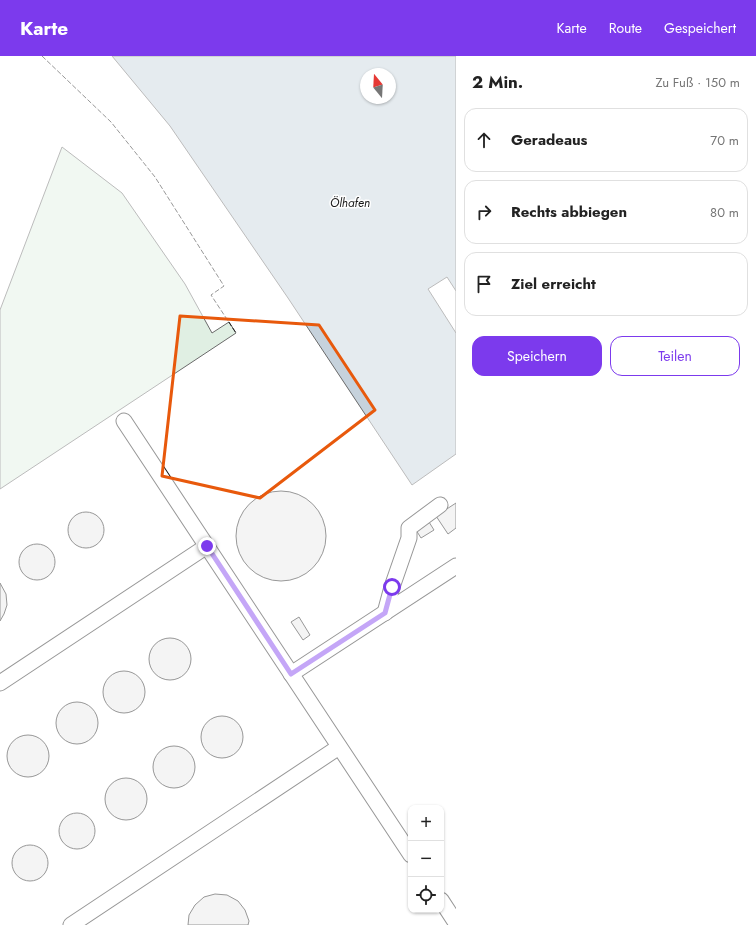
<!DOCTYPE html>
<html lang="de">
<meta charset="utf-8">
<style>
body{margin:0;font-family:Jost,sans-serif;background:#f2f2f2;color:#222}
.controls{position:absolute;right:12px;bottom:12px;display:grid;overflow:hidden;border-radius:8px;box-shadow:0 1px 3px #0004}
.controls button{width:36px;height:36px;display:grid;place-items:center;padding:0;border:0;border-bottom:1px solid #e0e0e0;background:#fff;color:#222;font:20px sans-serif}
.compass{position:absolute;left:360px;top:12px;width:36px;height:36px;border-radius:50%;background:#fff;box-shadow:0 1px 3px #0004;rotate:342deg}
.stop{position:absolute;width:12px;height:12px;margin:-9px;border:3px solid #7c3aed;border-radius:50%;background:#fff}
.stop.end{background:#7c3aed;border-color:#fff;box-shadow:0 1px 4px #0008}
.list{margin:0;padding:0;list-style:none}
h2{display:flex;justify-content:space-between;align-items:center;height:52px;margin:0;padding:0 16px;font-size:17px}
h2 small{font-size:13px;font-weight:400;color:#767676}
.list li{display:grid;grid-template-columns:26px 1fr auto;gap:12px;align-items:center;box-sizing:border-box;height:64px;margin:0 8px 8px;padding:0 8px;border:1px solid #e0e0e0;border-radius:12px}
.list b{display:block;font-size:15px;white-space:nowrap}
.list em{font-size:13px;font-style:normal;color:#767676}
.actions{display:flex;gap:8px;padding:12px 16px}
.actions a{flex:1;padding:9px 0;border:1px solid #7c3aed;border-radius:12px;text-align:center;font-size:14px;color:#7c3aed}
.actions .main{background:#7c3aed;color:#fff}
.icon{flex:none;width:22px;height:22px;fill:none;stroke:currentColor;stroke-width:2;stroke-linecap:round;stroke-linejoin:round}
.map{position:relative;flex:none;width:456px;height:869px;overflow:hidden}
header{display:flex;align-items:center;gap:24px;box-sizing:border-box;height:56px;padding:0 20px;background:#7c3aed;color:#fff}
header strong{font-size:19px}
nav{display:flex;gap:22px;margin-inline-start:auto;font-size:14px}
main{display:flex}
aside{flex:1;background:#fff}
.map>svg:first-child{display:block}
.green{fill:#e0efe3;stroke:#6a6a6a}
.water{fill:#c6d2dc;stroke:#6a6a6a;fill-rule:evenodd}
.pier{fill:#fff;stroke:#6a6a6a}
.building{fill:#e6e6e6;stroke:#1a1a1a}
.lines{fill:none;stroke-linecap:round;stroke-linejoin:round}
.minor-casing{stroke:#1a1a1a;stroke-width:17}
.minor{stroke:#fff;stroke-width:15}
.fence{stroke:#1a1a1a;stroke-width:1;stroke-dasharray:5 2;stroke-linecap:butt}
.route{stroke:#7c3aed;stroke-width:5}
.marked{fill:none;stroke:#e8590c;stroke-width:3;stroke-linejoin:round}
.labels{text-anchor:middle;stroke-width:3;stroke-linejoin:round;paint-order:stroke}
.water-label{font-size:12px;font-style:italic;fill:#1a1a1a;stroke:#fff}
</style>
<header>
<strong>Karte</strong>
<nav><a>Karte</a><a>Route</a><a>Gespeichert</a></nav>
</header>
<main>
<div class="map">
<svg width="456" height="869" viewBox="0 0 456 869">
<rect width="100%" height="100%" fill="#fff"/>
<polygon class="green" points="62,91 122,137 185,228 212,277 229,266 236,277 0,433 0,254"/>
<path class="water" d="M 112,0 L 456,0 L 456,398 L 412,429 L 288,242 L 170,70 ZM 366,18 L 390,18 L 390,42 L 366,42 Z"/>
<polygon class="pier" points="447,221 456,235 456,277 428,233"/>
<g class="building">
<circle cx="281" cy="480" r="45"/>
<polygon points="456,447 456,472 448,478 436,460"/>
<circle cx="86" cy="474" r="18"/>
<polygon points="429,466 434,474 421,482 416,474"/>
<circle cx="37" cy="506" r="18"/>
<polygon points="0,527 6,538 7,549 4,558 0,565"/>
<polygon points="299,561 310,579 303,584 291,566"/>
<circle cx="170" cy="603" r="21"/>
<circle cx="124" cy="636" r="21"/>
<circle cx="77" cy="667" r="21"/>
<circle cx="222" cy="681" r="21"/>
<circle cx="28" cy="700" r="21"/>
<circle cx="174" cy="711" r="21"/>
<circle cx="126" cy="743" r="21"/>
<circle cx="77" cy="775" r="18"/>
<circle cx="30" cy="807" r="18"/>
<polygon points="215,838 227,839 238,845 245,854 249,865 248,869 188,869 189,859 195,849 204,841"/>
</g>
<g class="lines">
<g class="minor-casing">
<g id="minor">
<polyline points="124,365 411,799"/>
<polyline points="385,557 392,531 409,482 409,472 440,449"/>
<polyline points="291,618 456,510"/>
<polyline points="0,627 207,490"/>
<polyline points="441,844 456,867"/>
<polyline points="71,869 339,691"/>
</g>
</g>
<use href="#minor" class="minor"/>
<polyline class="fence" points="42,0 111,66 155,121 224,230 211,239 236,277"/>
</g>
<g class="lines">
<polyline class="route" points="207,490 291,618 385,557 392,531"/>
</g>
<path d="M0 0H456V869H0ZM 180,260 L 319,269 L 375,354 L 260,442 L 162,420 Z" fill="#fff" fill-opacity=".55" fill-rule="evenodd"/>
<path class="marked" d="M 180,260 L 319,269 L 375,354 L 260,442 L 162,420 Z"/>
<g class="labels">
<g class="water-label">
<text x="350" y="151">Ölhafen</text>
</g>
</g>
</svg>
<div class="controls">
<button>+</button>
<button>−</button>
<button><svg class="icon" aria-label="locate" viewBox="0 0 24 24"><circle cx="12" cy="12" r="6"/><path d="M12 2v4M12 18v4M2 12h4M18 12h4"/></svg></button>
</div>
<svg class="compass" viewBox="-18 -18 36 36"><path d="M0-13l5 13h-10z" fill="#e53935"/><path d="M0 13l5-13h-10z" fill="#767676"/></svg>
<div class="stop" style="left:392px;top:531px"></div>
<div class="stop end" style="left:207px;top:490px"></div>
</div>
<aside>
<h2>2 Min.<small>Zu Fuß · 150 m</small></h2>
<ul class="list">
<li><svg class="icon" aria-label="ahead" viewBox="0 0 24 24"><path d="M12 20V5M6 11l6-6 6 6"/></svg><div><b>Geradeaus</b></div><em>70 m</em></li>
<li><svg class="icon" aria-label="right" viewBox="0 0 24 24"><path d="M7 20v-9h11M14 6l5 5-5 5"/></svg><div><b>Rechts abbiegen</b></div><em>80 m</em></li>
<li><svg class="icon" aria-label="arrive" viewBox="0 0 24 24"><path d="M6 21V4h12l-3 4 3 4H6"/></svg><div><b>Ziel erreicht</b></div></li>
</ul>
<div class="actions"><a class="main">Speichern</a><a>Teilen</a></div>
</aside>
</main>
